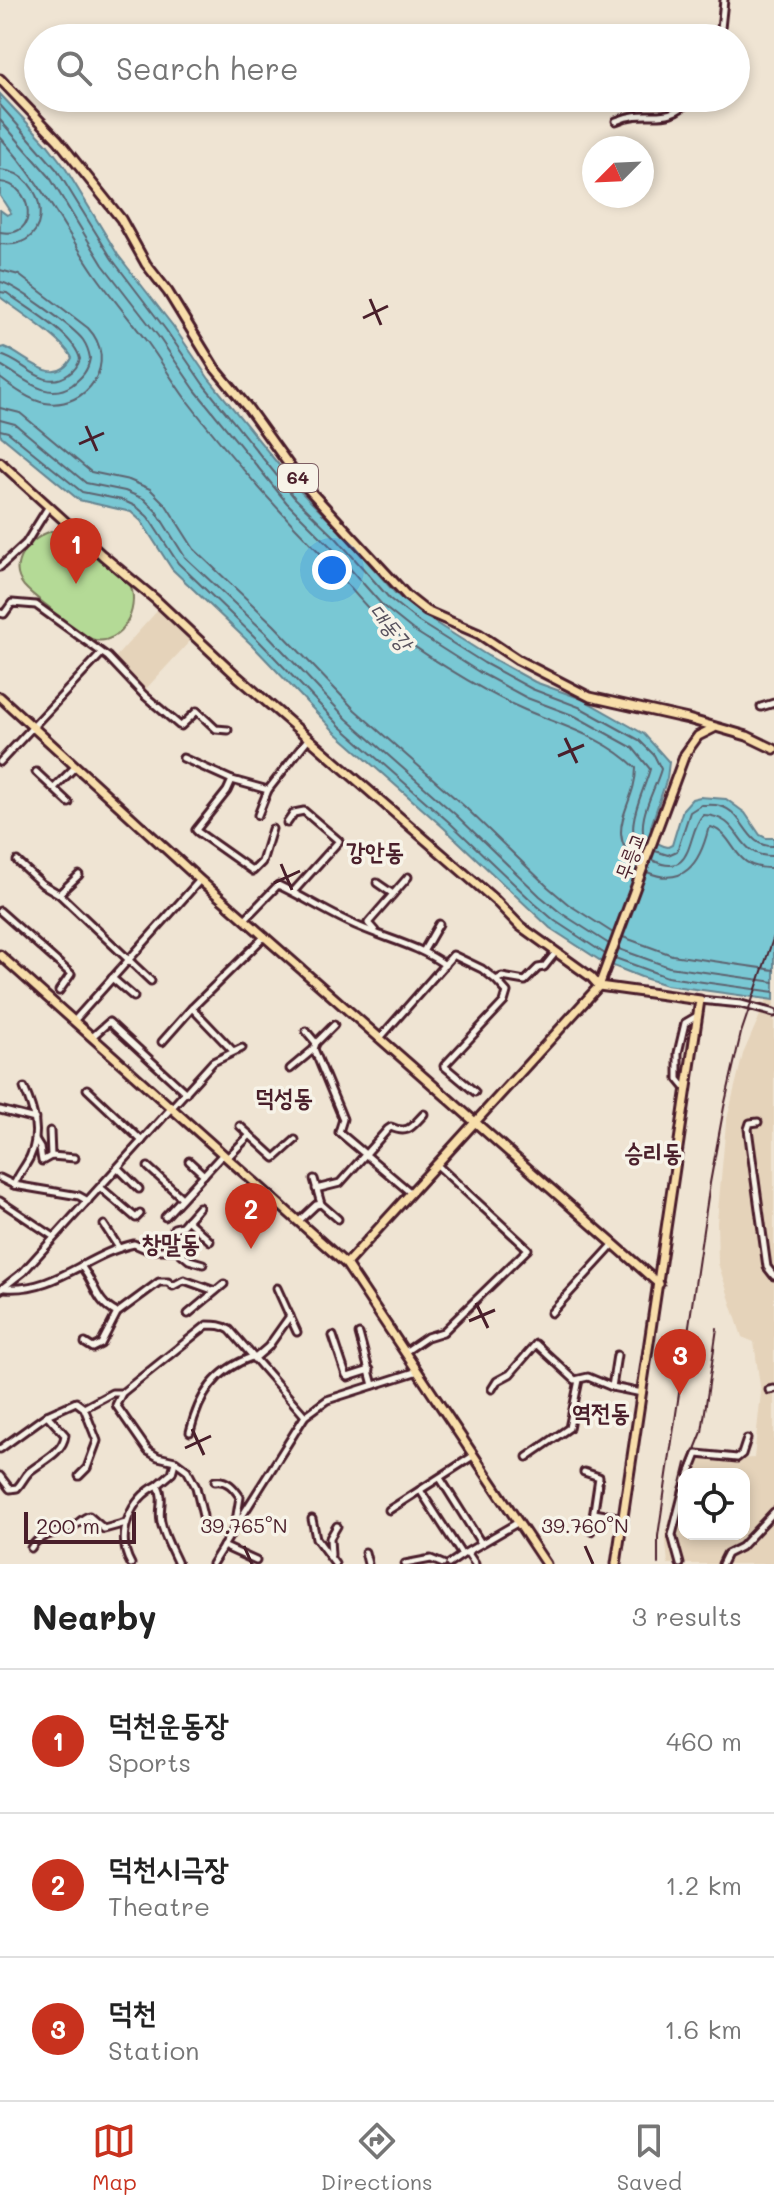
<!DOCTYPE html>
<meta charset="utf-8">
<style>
body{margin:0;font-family:Mali,"Poor Story",sans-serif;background:#f6f6f6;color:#222}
.controls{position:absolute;right:24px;bottom:24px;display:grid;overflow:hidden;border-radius:16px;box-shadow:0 4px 12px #0003}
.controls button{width:72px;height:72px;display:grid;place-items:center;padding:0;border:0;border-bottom:2px solid #e0e0e0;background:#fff;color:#222;font:40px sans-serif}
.compass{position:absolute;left:582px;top:136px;width:72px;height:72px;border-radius:50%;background:#fff;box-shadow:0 4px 12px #0003;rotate:246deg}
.scale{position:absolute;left:24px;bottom:20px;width:112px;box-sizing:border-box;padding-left:8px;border:4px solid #4a1f2b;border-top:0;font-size:22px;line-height:28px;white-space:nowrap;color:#4a1f2b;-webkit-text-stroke:6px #f7f3e8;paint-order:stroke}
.you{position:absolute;left:332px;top:570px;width:28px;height:28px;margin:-20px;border:6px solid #fff;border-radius:50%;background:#1a73e8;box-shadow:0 0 0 12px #1a73e833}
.badge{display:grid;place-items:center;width:52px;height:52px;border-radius:50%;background:#c8321e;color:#fff;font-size:26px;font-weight:700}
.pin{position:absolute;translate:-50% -66px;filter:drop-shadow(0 2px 4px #0008)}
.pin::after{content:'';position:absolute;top:42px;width:28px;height:24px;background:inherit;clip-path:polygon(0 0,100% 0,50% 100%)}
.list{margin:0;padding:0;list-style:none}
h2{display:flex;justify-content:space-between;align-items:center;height:104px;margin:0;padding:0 32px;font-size:34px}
h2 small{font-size:26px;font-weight:400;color:#767676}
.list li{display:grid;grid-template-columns:52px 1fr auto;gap:24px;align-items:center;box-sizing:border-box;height:144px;padding:0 32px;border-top:2px solid #e0e0e0}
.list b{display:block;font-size:30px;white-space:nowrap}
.list p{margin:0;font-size:26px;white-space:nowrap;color:#767676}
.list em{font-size:26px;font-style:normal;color:#767676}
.icon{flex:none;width:44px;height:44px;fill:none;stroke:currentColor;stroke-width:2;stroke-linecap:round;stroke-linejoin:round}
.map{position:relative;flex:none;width:774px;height:1564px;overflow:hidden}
.search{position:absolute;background:#fff;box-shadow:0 4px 12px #0003;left:24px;right:24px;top:24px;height:88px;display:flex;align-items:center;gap:20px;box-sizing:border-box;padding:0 28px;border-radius:44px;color:#767676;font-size:30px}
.sheet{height:536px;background:#fff}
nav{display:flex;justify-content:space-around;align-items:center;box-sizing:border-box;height:112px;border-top:2px solid #e0e0e0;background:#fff;font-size:22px;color:#767676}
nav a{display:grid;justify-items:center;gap:4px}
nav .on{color:#c8321e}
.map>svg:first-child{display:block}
.built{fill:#e5d3ba}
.green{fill:#b4da96;stroke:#7f7c60;stroke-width:2}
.water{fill:#79c8d4;stroke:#668490;stroke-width:2}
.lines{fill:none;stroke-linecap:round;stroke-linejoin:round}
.shore{stroke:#5d636f;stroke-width:2}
.minor-casing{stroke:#4a1f2b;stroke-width:11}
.major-casing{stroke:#4a1f2b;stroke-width:13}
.minor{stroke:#f7f3e8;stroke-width:5}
.major{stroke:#f8deab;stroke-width:7}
.rail{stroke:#4a1f2b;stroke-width:2}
.ticks{fill:none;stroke:#4a1f2b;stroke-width:3}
.labels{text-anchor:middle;stroke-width:7;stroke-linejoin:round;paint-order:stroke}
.shield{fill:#f7f3e8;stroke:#7e5f64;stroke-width:2}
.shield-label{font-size:18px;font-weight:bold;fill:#4a1f2b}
.street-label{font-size:20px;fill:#4a1f2b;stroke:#f7f3e8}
.water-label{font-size:22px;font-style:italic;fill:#58525e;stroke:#f7f3e8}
.quarter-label{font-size:24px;font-weight:bold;fill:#4a1f2b;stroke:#f7f3e8}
.ticks-label{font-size:20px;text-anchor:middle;fill:#4a1f2b;stroke:#f7f3e8;stroke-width:7;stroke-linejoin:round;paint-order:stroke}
</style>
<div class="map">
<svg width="774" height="1564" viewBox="0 0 774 1564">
<rect width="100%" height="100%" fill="#efe4d3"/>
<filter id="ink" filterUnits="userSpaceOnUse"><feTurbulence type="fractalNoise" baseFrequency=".0125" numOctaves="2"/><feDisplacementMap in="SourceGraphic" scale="16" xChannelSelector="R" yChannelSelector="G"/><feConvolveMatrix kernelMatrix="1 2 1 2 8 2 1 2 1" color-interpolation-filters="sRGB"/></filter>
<g filter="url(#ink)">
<g class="built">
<polygon points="158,610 191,640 144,691 113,660"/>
<polygon points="767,999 774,1000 774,1564 668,1564 665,1532 684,1484 684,1534 744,1534 744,1474 688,1474 695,1456 721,1460 754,1458 761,1393 754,1342 742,1337 718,1263 717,1222 726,1123 743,1054"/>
</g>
<path class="green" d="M 51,531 C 59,532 69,532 76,536 C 87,543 128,576 131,587 C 139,609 122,645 95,640 C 81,637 59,618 49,610 L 50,608 C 41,601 31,594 24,586 C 6,564 30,538 51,531 Z"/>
<path class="water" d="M 0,94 L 47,144 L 64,166 L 118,255 L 173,326 L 209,379 L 300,491 L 343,534 L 396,594 L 423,615 L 488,656 L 535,682 L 582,699 L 644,734 L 669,762 L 667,778 L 651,826 C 650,837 656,845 668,847 L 672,845 L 683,809 L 692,799 L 700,797 L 726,799 L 745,813 L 760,835 L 766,838 L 774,838 L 774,1000 L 666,985 L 641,977 L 601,961 L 550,928 L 444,828 L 335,732 L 253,646 L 172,569 L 141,521 L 131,512 L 79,500 L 0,435 L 0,348 L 4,347 C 26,355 54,390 72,358 C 64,340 18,311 0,297 L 0,210 L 7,215 L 11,213 L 0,196 Z"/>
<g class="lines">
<g class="shore">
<path d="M 0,105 L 57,170 L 112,259 L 166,330 L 203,384 L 294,497 L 337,539 L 390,599 L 419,622 L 484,663 L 532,689 L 579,707 L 639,740 L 654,755 L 661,769 C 655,791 635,820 646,843"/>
<path d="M 0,120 L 49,176 L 103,265 L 158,336 L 195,390 L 287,503 L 330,546 L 383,606 L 413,630 L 479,672 L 527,698 L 575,716 L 633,748 L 650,769 C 643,795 621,829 642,853"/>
<path d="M 0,137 C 40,181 61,223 93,271 C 110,296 130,319 148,343 C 161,361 172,380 185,398 C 227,453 272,504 320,553 C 339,573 356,597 376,616 C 410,648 482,691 525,710 C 563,726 606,738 636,768 C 636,806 601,829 638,866"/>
<path d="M 0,170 C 48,172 58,251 0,244"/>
<path d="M 0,182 C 33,184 41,240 0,232"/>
<path d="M 0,270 L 19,275 L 88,328 C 120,362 87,410 45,403 C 29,400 12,387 0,378"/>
<path d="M 0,282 C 13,283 74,328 83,340 C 87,346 89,352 90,358 C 88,371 82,377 72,385 C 46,403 22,376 0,365"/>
<path d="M 0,292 L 7,293 C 28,309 74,334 80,359 C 78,366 75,370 69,374 C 43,393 24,360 0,355"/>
<polyline points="0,408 20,413 91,472 129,480 150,489 166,505 194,549 274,625 355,710 464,806 548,887 568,904 613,933"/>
<polyline points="0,420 15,424 86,483 125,491 144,499 156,511 185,557 266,633 347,719 456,815 540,896 561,913 609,944"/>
<polyline points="0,430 8,432 82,492 122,500 137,507 148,517 178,563 259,641 340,726 449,822 534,903 555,921 605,954"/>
<path d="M 655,851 L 668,855 L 677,851 L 690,812 L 701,805 C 707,805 714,804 720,806 C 746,813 745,848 774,846"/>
<path d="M 652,860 C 695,881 686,832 703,815 C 745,816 733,858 774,856"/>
<path d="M 647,872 C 684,888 700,862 708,830 L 711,827 C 738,836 730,870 774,868"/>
<polyline points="623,937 672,955 774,970"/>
<polyline points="619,949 669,967 774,982"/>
<polyline points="615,958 667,977 774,992"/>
</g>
<g class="minor-casing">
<g id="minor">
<polyline points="720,38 724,0"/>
<path d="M 616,121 C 650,106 665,128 692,98"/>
<polyline points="0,567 26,543 49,506"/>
<polyline points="0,613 4,614 12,603 36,605 108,657 144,695 179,725 181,726 197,711 216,729 228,730"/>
<polyline points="761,707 774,703"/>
<polyline points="183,758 232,780 268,790 308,739"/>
<polyline points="0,762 101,654"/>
<polyline points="36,772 69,803"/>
<polyline points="232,780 227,791 196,830 198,832 253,871 262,862 272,829"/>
<polyline points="54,788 76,766"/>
<polyline points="258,815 268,790"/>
<polyline points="287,823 294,813 304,811 339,841 293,892"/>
<polyline points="17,861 42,884 59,894 151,981"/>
<polyline points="377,883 393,894"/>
<polyline points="59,894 79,875"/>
<polyline points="0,911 71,974 59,991"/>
<path d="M 245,919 L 278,885 C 306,898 331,915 360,927 C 390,940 419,946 445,965"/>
<polyline points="375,931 368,923 408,877"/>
<polyline points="424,950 439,924"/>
<polyline points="112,978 134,997"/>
<polyline points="700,1000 741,1004 774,1013"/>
<polyline points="192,1008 265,936"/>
<polyline points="74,1021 200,880"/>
<polyline points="334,1025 316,1043 314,1049 343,1119 339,1132 411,1193"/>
<polyline points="306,1031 316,1043"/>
<polyline points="92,1037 109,1022 186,1093"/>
<polyline points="380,1038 453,955 482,969 496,980 502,977 525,981 538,968 544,967 556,952"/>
<polyline points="162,1042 192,1008 233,1051"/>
<polyline points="290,1069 314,1049"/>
<polyline points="87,1089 142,1141"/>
<polyline points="687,1090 678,1079 678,1053 685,1023 697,1016"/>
<polyline points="475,1092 444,1066 504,1002 507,992 496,980"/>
<polyline points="0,1110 35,1119"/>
<polyline points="758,1122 750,1123 748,1129 767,1267 774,1276"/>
<polyline points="240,1126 275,1158 295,1140"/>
<polyline points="50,1131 51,1156"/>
<polyline points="35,1140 40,1148 42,1161 51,1156 75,1158"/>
<polyline points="227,1158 250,1135"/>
<polyline points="189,1161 204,1175"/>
<polyline points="148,1167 182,1198"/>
<polyline points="118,1168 139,1189"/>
<polyline points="0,1178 14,1185 79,1196 88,1201"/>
<polyline points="314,1179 321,1204"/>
<path d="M 14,1185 C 18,1175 25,1167 30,1157 C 41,1134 34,1110 24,1088"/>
<polyline points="101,1188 136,1218 140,1214"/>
<path d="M 316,1189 L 340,1183 L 388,1129 L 391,1127 C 409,1135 412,1126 424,1114"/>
<polyline points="0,1201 54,1237"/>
<polyline points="165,1217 223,1154"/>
<polyline points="187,1220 210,1241"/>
<polyline points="299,1221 316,1205 321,1204 338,1219"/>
<polyline points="104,1225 119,1248"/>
<polyline points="174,1228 182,1226 199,1207"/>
<path d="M 81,1266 C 96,1284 95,1302 117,1313"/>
<path d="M 5,1288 C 56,1292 87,1254 134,1244 L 148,1250 L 177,1250 L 189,1260 L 203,1264"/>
<polyline points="277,1288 297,1332"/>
<polyline points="0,1290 23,1272 213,1062 242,1048"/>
<polyline points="551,1313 613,1245"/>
<polyline points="188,1314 224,1284"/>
<polyline points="359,1334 373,1385"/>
<polyline points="333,1336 346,1375 348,1377 370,1370"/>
<polyline points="85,1343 93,1348 101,1344 117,1313 159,1282 168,1282 173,1286 184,1280 215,1291"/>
<polyline points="405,1352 427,1337 443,1332 528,1249 436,1164"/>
<polyline points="254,1359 268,1347 290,1316"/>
<polyline points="612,1387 617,1355"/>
<polyline points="492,1389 497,1381 510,1374 536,1344 575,1380 588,1377 612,1387 642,1393"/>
<polyline points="769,1390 774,1389"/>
<polyline points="122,1393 116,1405 148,1451 158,1457 175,1461 187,1470 196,1487 203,1516"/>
<path d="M 84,1408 L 112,1393 L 122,1393 L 207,1325 C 216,1325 222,1325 230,1330 L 305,1416"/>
<path d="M 190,1432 C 199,1395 215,1370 252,1357"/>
<polyline points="0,1449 47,1415 76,1402 84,1408 97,1441 87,1468 79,1476"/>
<polyline points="527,1457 569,1428 579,1380"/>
<path d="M 175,1462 L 172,1473 L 158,1485 C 165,1501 158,1508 161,1522 C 164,1537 172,1550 178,1564"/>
<polyline points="584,1472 599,1477 591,1531"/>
<polyline points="689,1474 697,1454 737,1458 742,1454 747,1439"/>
<path d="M 0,1476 L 10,1489 L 17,1488 C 22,1483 24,1477 29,1472 C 42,1461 63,1453 65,1435 L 47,1415"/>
<polyline points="440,1478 481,1543"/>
<path d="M 215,1481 C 227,1479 234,1488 240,1497 L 236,1521"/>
<polyline points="420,1490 462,1555"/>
<polyline points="389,1510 473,1456"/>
<polyline points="594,1513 623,1518"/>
<polyline points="312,1519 316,1538 335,1564"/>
<polyline points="223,1546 256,1561"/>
<path d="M 31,1548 C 41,1532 57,1534 72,1527 C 80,1523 82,1518 89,1516 L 104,1529 L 126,1523"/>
<polyline points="365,1552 368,1564"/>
<polyline points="331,1555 330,1538 337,1526"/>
<path d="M 131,1564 C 115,1536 130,1498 158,1485"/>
<polyline points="212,1564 305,1416 327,1400 418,1371"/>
<polyline points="405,1564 431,1559 443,1564"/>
<polyline points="449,1564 465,1553"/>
<polyline points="475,1564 467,1552 517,1523"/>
<polyline points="680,1564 672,1535 684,1488"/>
<polyline points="722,1564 727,1554 741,1547 774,1512"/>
</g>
</g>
<g class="major-casing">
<g id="major">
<polyline points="0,79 58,140 121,219 146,264 168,292 214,367 248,408 299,479 407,596 426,611 479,634 518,660 590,697 688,719 747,736 774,749"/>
<polyline points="0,462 102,555 155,599 238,677 495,900 520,926 591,977 599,986 700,1000 616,1564"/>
<polyline points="0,697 200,880 659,1284"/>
<polyline points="0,955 346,1264 546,1564"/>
<polyline points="346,1264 599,986 685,754 698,736 714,728"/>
</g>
</g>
<use href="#minor" class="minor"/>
<use href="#major" class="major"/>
<g class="rail">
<polyline points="685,1474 702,1432 717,1328"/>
<polyline points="679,1492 686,1463"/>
<polyline points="658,1564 658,1536 710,1183 724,1107 741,1033 774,936"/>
</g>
</g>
</g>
<path class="ticks" d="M 370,299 L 381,325M 363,318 L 388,306M 86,426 L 97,451M 79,444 L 104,433M 565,738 L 577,763M 558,756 L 584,745M 281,864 L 292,890M 274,883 L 300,871M 476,1303 L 488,1328M 469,1321 L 495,1310M 192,1429 L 204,1455M 185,1448 L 211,1436M 244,1546 L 252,1564M 585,1546 L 593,1564"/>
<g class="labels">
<rect class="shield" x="278" y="464" width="40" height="28" rx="6"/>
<g class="shield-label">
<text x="298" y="484">64</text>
</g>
<g class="street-label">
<text transform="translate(630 856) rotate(-69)" y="7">무릉교</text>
</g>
<g class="water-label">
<text transform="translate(391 627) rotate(50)" y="8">대동강</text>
</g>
<g class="quarter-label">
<text x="375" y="860">강안동</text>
<text x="284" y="1106">덕성동</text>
<text x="653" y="1161">승리동</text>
<text x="171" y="1252">창말동</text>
<text x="601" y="1421">역전동</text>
</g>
</g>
<g class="ticks-label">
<text x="244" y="1533">39.765°N</text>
<text x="585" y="1533">39.760°N</text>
</g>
</svg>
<div class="controls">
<button><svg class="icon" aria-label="locate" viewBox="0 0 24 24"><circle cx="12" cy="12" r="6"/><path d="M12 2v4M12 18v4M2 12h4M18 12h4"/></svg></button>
</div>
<svg class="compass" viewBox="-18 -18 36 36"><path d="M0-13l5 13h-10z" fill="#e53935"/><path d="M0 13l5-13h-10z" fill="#767676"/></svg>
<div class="scale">200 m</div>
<div class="you"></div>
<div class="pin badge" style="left:76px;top:584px">1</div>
<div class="pin badge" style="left:251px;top:1249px">2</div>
<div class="pin badge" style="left:680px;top:1395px">3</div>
<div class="search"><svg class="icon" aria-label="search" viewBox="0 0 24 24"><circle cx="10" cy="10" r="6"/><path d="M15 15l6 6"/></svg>Search here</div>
</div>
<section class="sheet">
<h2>Nearby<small>3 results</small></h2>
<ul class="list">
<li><span class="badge">1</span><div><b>덕천운동장</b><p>Sports</p></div><em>460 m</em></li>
<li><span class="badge">2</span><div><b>덕천시극장</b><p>Theatre</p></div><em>1.2 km</em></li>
<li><span class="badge">3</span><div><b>덕천</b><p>Station</p></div><em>1.6 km</em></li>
</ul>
</section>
<nav>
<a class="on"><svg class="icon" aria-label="map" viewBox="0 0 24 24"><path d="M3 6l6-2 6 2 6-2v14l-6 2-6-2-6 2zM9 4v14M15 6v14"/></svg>Map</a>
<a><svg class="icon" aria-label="directions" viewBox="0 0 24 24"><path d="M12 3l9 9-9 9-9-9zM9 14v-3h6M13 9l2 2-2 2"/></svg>Directions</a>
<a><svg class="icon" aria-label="saved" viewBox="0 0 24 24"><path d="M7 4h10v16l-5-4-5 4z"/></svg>Saved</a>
</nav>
